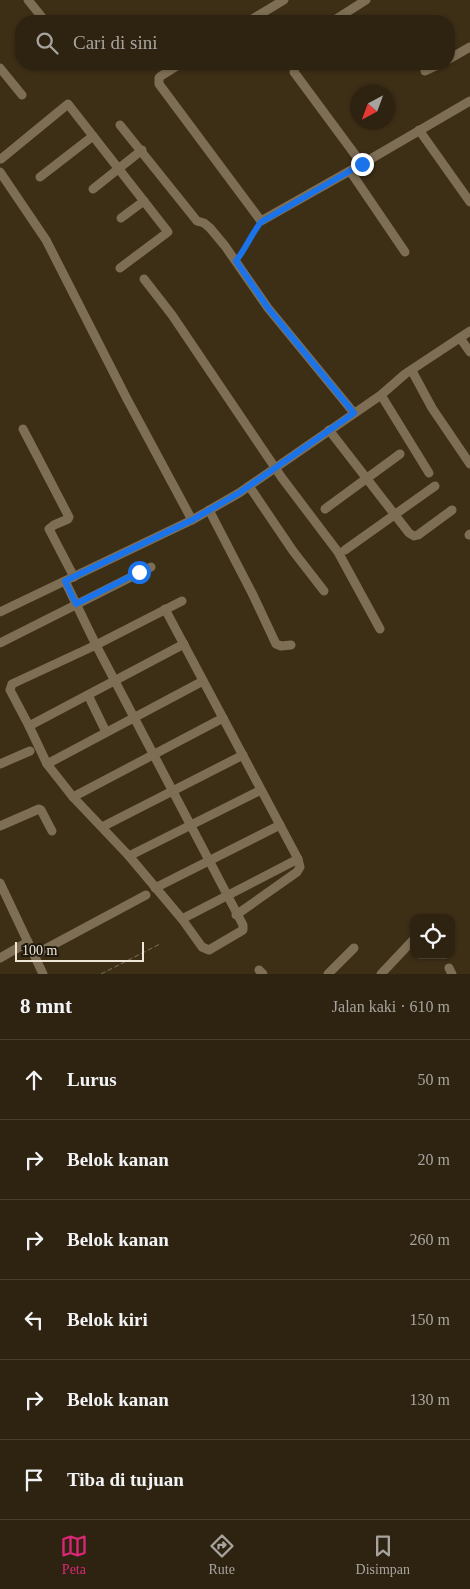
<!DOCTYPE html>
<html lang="id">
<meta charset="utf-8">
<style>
body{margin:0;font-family:"Times New Roman",serif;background:#3a2f1e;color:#f1f3f6}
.controls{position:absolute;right:15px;bottom:15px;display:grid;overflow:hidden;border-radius:10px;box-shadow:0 1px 4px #0004}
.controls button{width:45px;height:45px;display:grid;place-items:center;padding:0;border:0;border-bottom:1px solid #493f30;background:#2e2210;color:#f1f3f6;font:25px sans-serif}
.compass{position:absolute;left:350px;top:85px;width:45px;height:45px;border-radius:50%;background:#2e2210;box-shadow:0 1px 4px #0004;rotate:221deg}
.scale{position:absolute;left:15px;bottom:12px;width:129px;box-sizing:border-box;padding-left:5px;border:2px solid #efe6d7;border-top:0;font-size:14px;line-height:18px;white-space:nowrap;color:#efe6d7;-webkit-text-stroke:4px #1e180d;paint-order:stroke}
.stop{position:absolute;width:15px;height:15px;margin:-11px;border:4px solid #1a73e8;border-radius:50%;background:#fff}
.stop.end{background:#1a73e8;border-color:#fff;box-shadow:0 1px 5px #0008}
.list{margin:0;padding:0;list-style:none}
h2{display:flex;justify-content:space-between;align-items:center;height:65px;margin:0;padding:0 20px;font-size:21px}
h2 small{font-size:16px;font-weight:400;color:#a7a49f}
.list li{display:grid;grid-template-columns:32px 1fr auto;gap:15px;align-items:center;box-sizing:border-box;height:80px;padding:0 20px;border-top:1px solid #493f30}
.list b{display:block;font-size:19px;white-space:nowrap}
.list em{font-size:16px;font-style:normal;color:#a7a49f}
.icon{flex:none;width:28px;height:28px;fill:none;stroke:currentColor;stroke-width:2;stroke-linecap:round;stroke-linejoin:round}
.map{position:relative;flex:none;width:470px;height:974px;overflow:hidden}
.search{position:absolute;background:#2e2210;box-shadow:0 1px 4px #0004;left:15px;right:15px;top:15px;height:55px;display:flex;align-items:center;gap:12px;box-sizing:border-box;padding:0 18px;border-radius:20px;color:#a7a49f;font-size:19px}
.sheet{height:545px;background:#2e2210}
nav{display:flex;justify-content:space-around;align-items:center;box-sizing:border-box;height:70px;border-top:1px solid #493f30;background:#2e2210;font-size:14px;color:#a7a49f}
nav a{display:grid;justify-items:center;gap:2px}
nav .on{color:#db2777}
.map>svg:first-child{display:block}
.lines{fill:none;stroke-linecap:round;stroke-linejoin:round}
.path{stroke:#7c6f5b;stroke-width:1;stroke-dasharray:5 2.5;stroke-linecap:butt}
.minor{stroke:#7e6e54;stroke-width:9}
.route{stroke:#1a73e8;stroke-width:6}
</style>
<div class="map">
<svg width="470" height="974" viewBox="0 0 470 974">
<rect width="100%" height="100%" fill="#3d2e16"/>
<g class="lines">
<g class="path">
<polyline points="241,254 256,228"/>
<polyline points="101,974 160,944"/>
</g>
<g class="minor">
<polyline points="28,0 45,21"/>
<polyline points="249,21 284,0"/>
<polyline points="333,21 366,0"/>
<polyline points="449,59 470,47"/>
<polyline points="180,64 161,76 159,78 159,84 261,221 362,164"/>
<polyline points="0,68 22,95"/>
<polyline points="425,71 440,64"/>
<polyline points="294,72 362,164 470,101"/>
<polyline points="120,125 197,221 204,223 210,228 225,246 268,308 354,413"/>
<polyline points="419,130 470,202"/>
<polyline points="1,159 68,104 168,232 120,268"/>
<polyline points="350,171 405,252"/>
<polyline points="0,172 46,240 127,399 192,520"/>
<polyline points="40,177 93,136"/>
<polyline points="93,189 142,150"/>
<polyline points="121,218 144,201"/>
<polyline points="144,279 172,315 282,478 338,552 380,629"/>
<polyline points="460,338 470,352"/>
<polyline points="412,371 432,408 470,464"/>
<polyline points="381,395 429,473"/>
<polyline points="23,429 69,517 68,519 54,525 49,529 74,577"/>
<polyline points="329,430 409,533 414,536 418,535 452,510"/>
<polyline points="249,486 293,551 324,591"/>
<polyline points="325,509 400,454"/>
<polyline points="209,510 252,593 276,644 281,646 291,645"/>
<polyline points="469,535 470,534"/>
<polyline points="345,550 435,486"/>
<polyline points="65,581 96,645 243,925 243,930 209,950 202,947 182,919 129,856 73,797 47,764 29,726 10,690 12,684 96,645 182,601"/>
<polyline points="165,609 298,859 300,867 297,872 236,915"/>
<polyline points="0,612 192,520 239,493 381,395 405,374 470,331"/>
<polyline points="0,643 151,567"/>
<polyline points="88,695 106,732"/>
<polyline points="29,726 184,644"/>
<polyline points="0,764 30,751"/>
<polyline points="47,764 203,681"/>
<polyline points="73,797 223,718"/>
<polyline points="0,826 39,809 41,810 52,831"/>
<polyline points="102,827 243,755"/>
<polyline points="129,856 261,790"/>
<polyline points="0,883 43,974"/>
<polyline points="155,888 280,825"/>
<polyline points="182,919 298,859"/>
<polyline points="34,955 146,895"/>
<polyline points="0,958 28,942"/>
<polyline points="449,968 452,974"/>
<polyline points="259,970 263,974"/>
<polyline points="328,974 354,948"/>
<polyline points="381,974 414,939"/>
</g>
</g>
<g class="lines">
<path class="route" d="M 139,572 L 76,604 L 65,581 L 192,520 L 239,493 L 354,413 L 268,308 L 236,261 C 246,248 251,235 261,222 L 362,164"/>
</g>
</svg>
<div class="controls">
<button><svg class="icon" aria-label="locate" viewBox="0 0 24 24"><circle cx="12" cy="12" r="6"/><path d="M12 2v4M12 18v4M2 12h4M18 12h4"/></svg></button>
</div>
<svg class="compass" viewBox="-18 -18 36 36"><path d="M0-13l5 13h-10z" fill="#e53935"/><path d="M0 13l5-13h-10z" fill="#a7a49f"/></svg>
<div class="scale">100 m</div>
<div class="stop" style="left:139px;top:572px"></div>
<div class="stop end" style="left:362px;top:164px"></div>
<div class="search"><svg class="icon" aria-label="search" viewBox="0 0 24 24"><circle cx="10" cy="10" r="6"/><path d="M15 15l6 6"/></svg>Cari di sini</div>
</div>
<section class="sheet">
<h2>8 mnt<small>Jalan kaki · 610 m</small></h2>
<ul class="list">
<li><svg class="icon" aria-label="ahead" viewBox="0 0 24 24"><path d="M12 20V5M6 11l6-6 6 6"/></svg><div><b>Lurus</b></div><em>50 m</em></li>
<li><svg class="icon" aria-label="right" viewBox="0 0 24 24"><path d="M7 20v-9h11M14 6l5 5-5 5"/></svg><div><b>Belok kanan</b></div><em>20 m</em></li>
<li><svg class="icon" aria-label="right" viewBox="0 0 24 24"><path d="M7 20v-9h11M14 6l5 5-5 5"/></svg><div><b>Belok kanan</b></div><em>260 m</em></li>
<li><svg class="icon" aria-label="left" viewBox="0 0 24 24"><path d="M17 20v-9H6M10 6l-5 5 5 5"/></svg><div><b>Belok kiri</b></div><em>150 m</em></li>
<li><svg class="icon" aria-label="right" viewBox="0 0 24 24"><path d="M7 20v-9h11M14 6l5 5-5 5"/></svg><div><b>Belok kanan</b></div><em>130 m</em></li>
<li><svg class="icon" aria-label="arrive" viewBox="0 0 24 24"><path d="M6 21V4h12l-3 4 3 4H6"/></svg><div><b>Tiba di tujuan</b></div></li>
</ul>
</section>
<nav>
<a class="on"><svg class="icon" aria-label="map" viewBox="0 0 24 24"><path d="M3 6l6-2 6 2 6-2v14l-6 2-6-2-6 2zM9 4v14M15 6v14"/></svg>Peta</a>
<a><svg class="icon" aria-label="directions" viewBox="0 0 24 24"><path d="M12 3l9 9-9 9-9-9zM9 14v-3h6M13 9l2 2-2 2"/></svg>Rute</a>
<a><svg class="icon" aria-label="saved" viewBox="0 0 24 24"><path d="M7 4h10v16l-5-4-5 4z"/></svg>Disimpan</a>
</nav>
